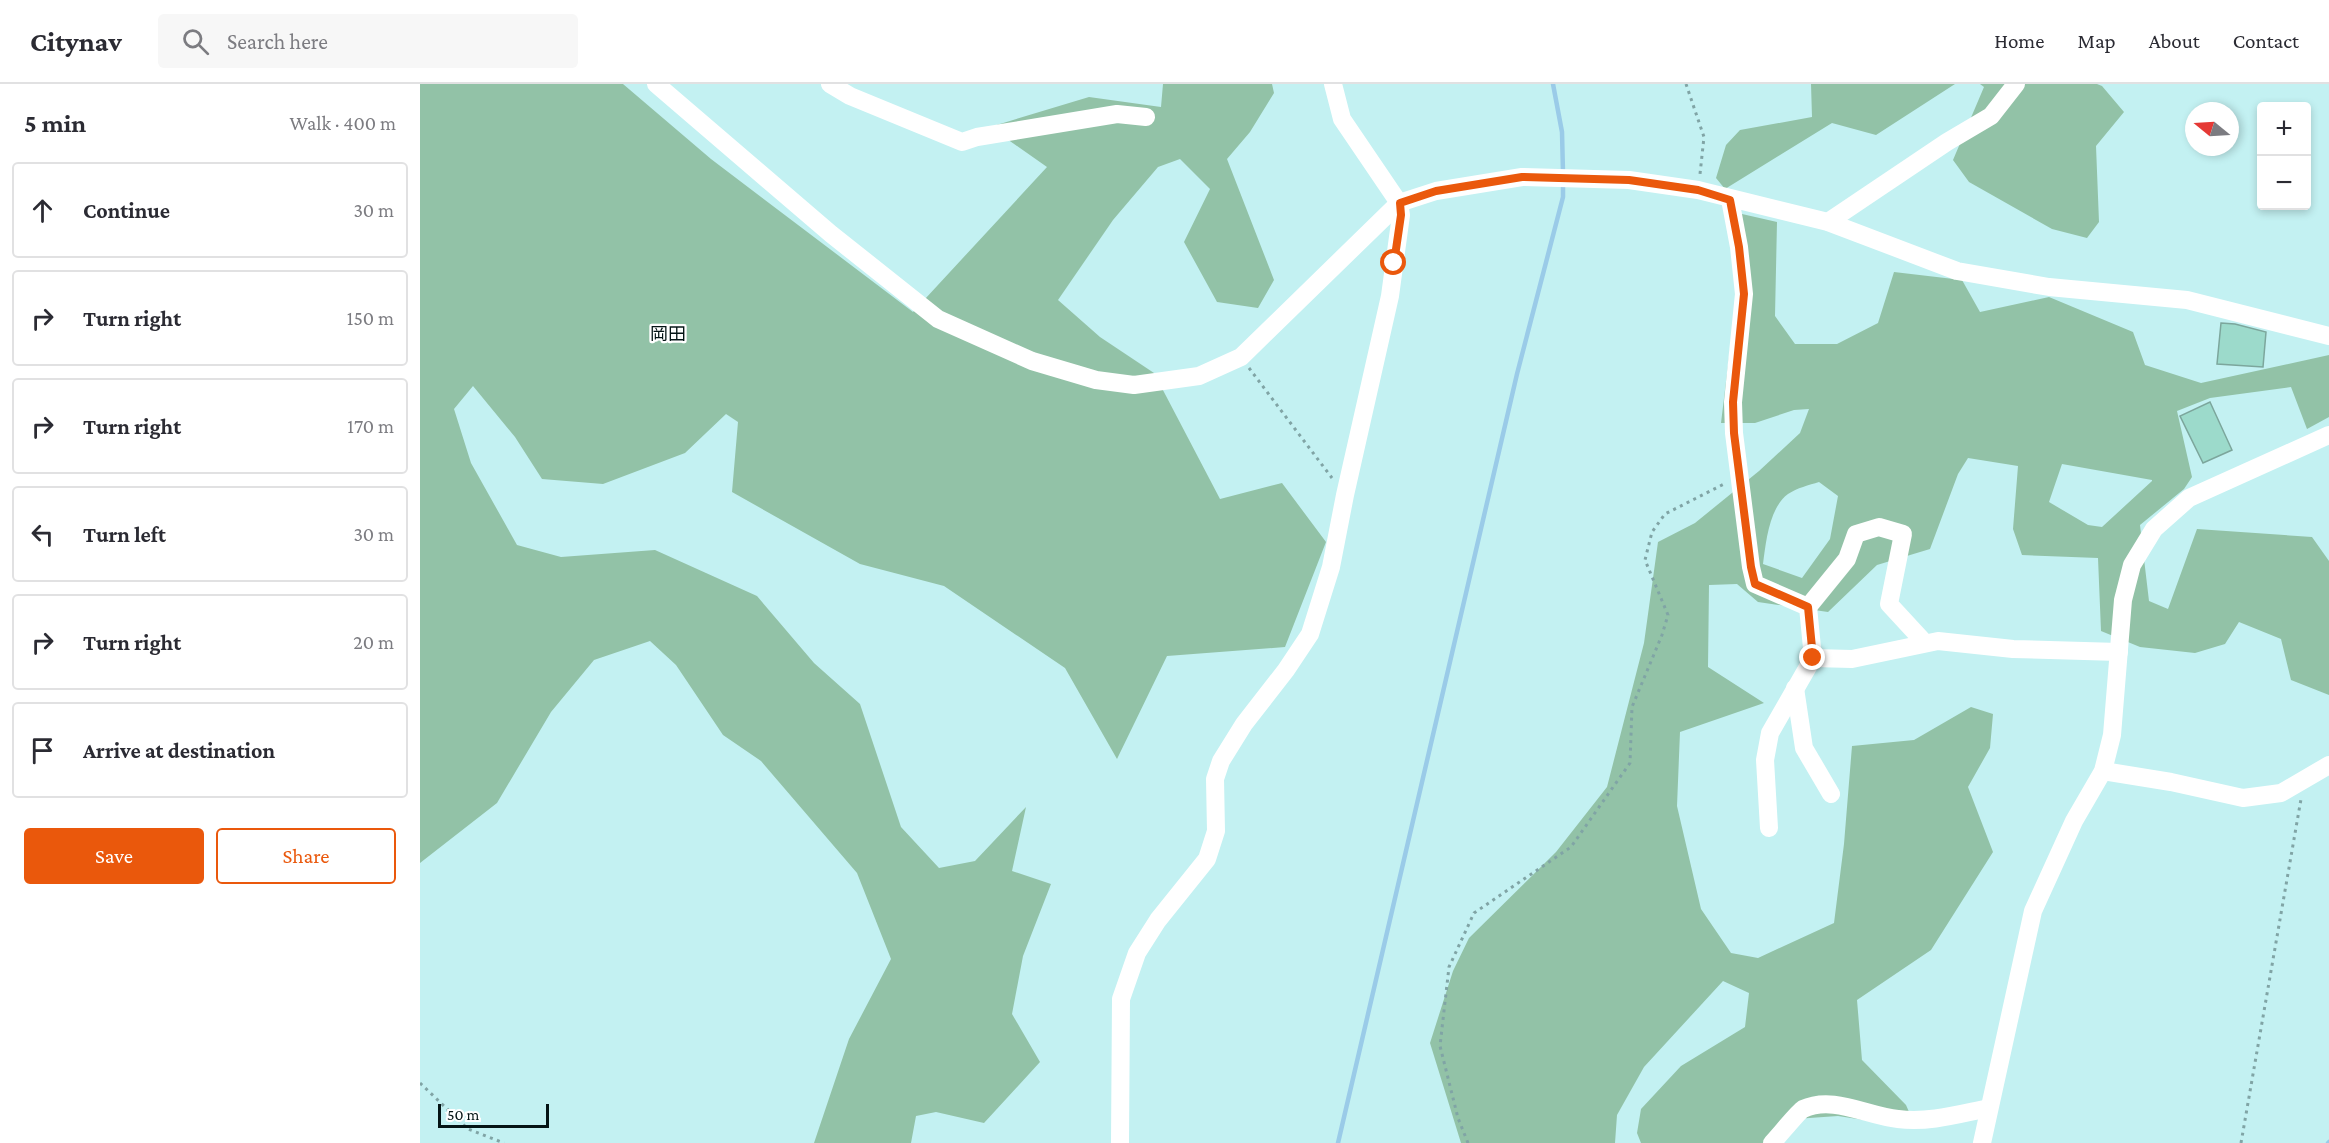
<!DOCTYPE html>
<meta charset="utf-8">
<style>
body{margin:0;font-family:"Crimson Pro","Noto Sans JP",serif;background:#f7f7f7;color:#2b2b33}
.controls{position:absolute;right:18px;top:18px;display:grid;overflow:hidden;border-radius:6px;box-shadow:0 3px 9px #0003}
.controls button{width:54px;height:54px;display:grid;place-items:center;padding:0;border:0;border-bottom:2px solid #e1e1e2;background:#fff;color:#2b2b33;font:30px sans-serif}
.compass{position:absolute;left:1765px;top:18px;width:54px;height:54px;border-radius:50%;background:#fff;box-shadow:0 3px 9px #0003;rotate:288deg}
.scale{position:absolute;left:18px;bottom:15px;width:111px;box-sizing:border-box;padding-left:6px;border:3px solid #041415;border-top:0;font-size:16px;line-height:21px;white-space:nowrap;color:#041415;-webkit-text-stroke:4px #fff;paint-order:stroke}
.stop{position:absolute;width:18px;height:18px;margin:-14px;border:4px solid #ea580c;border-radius:50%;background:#fff}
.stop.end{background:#ea580c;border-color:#fff;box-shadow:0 2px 6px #0008}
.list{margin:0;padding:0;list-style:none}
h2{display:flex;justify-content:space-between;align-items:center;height:78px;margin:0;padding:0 24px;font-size:26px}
h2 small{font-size:20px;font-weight:400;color:#7c7c81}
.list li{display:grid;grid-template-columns:39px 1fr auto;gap:18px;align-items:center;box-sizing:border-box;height:96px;margin:0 12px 12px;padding:0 12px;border:2px solid #e1e1e2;border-radius:6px}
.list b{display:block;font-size:22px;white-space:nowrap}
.list em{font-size:20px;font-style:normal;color:#7c7c81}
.actions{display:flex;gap:12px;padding:18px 24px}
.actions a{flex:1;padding:14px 0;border:2px solid #ea580c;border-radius:6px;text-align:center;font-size:21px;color:#ea580c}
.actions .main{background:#ea580c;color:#fff}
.icon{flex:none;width:33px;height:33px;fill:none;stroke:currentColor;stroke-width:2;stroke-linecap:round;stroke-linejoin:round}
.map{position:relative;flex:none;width:1909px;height:1059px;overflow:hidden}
header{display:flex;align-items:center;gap:36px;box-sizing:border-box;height:84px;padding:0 30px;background:#fff;border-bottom:2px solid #e1e1e2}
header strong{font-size:28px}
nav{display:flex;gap:33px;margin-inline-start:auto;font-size:21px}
.search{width:420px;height:54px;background:#f7f7f7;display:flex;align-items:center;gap:15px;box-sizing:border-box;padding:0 21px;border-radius:6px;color:#7c7c81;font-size:22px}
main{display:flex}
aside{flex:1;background:#fff}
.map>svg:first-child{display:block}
.green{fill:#92c2a7;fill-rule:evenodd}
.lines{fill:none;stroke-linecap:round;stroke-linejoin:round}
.stream{stroke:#9acbe8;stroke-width:4.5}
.building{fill:#9cdacb;stroke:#7ca69c;stroke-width:1.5}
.path{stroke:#80a4a5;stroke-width:3;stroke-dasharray:3 4.5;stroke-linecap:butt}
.minor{stroke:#fff;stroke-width:18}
.route{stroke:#ea580c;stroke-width:8}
.labels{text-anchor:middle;stroke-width:4.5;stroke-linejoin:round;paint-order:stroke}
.quarter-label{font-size:18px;fill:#041415;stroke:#fff}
</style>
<header>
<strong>Citynav</strong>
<div class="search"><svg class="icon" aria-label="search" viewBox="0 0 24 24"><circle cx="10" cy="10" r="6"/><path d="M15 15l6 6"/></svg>Search here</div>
<nav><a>Home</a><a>Map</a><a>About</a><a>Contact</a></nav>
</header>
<main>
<aside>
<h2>5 min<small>Walk · 400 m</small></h2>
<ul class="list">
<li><svg class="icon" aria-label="ahead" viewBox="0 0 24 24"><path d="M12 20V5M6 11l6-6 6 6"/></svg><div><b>Continue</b></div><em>30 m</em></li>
<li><svg class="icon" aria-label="right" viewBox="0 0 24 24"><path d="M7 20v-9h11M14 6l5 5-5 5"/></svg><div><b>Turn right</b></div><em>150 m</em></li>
<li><svg class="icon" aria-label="right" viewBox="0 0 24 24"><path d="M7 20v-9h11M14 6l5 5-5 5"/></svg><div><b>Turn right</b></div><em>170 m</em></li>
<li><svg class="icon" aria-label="left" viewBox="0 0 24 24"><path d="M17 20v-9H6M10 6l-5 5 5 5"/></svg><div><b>Turn left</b></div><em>30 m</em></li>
<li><svg class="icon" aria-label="right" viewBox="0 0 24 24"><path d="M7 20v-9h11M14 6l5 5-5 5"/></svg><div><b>Turn right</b></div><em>20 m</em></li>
<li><svg class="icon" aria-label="arrive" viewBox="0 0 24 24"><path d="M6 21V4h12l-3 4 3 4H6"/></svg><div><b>Arrive at destination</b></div></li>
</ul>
<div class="actions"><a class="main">Save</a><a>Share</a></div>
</aside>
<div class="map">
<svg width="1909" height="1059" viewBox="0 0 1909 1059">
<rect width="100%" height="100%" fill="#c3f1f2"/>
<g class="green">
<polygon points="0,0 203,0 291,75 493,228 627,83 570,43 669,13 741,23 743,0 852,0 854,9 830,48 807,75 854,196 838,224 797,218 764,158 790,105 760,75 738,83 693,136 638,216 680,253 734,289 800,415 862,399 906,458 865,563 747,572 697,675 645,584 524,502 440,480 312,408 318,338 306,330 265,369 183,400 122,395 95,353 53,302 34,325 51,379 97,461 141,473 235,466 337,512 394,579 440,620 481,743 519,784 555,777 606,723 592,787 631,800 603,872 592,930 620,978 564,1039 516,1028 496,1032 491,1059 394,1059 429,955 471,875 437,789 341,677 303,651 256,581 230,557 174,576 131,628 77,719 0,779"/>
<polygon points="1391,0 1535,0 1456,51 1412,39 1305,105 1296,94 1306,61 1320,46 1392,33"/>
<polygon points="1560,0 1677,0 1682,2 1704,28 1676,62 1679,138 1667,154 1632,145 1549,98 1533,76 1564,3"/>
<path d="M 1322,130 L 1357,138 L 1355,232 L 1375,260 L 1417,260 L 1458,239 L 1474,188 L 1542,196 L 1560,228 L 1629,213 L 1713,248 L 1725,281 L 1781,299 L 1909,271 L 1909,333 L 1887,345 L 1871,303 L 1790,314 L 1757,327 L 1772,393 L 1764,405 L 1720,441 L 1729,517 L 1748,525 L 1777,445 L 1892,453 L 1909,477 L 1909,611 L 1871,596 L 1861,555 L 1819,538 L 1805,560 L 1775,569 L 1720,563 L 1681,547 L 1678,474 L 1602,471 L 1593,445 L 1598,382 L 1548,374 L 1538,390 L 1510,465 L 1457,481 L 1408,528 L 1338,518 L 1317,500 L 1289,501 L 1288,583 L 1344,619 L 1260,648 L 1257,722 L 1281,825 L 1311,869 L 1338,874 L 1414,839 L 1424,760 L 1432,662 L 1494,656 L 1551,623 L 1573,630 L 1570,664 L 1548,703 L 1573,768 L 1511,866 L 1437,916 L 1442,976 L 1486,1021 L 1496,1044 L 1418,1032 L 1375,1035 L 1347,1059 L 1221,1059 L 1217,1049 L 1221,1025 L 1261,982 L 1325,943 L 1329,909 L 1303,897 L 1224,983 L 1197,1031 L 1195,1059 L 1041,1059 L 1010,959 L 1033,887 L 1049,854 L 1136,768 L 1187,703 L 1224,559 L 1238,458 L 1275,439 L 1339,387 L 1380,349 L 1389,325 L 1374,326 L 1335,339 L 1301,339 L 1316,215 ZM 1642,380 L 1732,396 L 1732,397 L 1682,443 L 1668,441 L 1629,418 ZM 1399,398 L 1418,412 L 1410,455 L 1382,494 L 1343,480 C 1346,458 1349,424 1368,410 C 1377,404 1389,401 1399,398 Z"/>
</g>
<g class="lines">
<g class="stream">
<polyline points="1133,0 1142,48 1143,89"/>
<polyline points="918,1059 1097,290 1143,113 1143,98"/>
<polyline points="1908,1059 1909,1058"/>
</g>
</g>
<g class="building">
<polygon points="1801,239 1815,240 1846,248 1843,283 1797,280"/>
<polygon points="1790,318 1812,366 1783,379 1760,332"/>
</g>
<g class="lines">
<g class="path">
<polyline points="1266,0 1284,53 1280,90"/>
<polyline points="829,284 912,394"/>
<polyline points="0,999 48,1045 84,1059"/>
<polyline points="1048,1059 1038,1034 1020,962 1029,883 1054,829 1151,763 1210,679 1212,623 1242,551 1248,531 1225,476 1232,448 1245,430 1304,400"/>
<polyline points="1821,1059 1881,715"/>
</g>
<g class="minor">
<polyline points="236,0 411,150 518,235 612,277 676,296 714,301 779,292 821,273 979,119 1016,107 1102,93 1209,96 1278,106 1408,138 1537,187 1629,203 1767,216 1909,252"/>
<polyline points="410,0 430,12 542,58 557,53 697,30 726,33"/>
<polyline points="1310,115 1319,163 1324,210 1313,318 1314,349 1331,483 1335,500 1388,523 1393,574 1350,649 1345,676 1349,744"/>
<polyline points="1408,138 1527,58 1571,32 1596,0"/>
<polyline points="1388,523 1427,475 1436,450 1459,443 1483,450 1469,520 1505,559"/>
<polyline points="1393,574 1432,575 1518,557 1593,565 1699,568"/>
<polyline points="1375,604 1384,664 1411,710"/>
<polyline points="1683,687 1751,698 1823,714 1861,709 1909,681"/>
<polyline points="700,1059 701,915 717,869 738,836 787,775 796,747 795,695 801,677 824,640 866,586 890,550 911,483 925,411 970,212 981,131 979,119 922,35 913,0"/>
<path d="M 1352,1059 C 1358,1053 1378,1028 1383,1025 C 1413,1011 1447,1032 1478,1035 C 1509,1039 1539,1030 1569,1024"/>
<polyline points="1562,1059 1613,827 1654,737 1683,687 1692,651 1703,516 1712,481 1734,445 1769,414 1909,351"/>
</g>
</g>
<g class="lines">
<polyline class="route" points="974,179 981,131 980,119 1016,107 1102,93 1209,96 1278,106 1310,116 1319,163 1324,210 1313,318 1314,349 1331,483 1335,500 1388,523 1393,574"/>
</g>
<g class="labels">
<g class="quarter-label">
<text x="248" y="256">岡田</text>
</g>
</g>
</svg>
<div class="controls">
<button>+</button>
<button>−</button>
</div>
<svg class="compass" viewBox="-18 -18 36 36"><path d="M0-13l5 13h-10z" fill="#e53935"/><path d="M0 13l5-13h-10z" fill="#7c7c81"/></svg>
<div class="scale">50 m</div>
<div class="stop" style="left:974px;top:179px"></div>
<div class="stop end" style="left:1393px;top:574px"></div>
</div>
</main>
